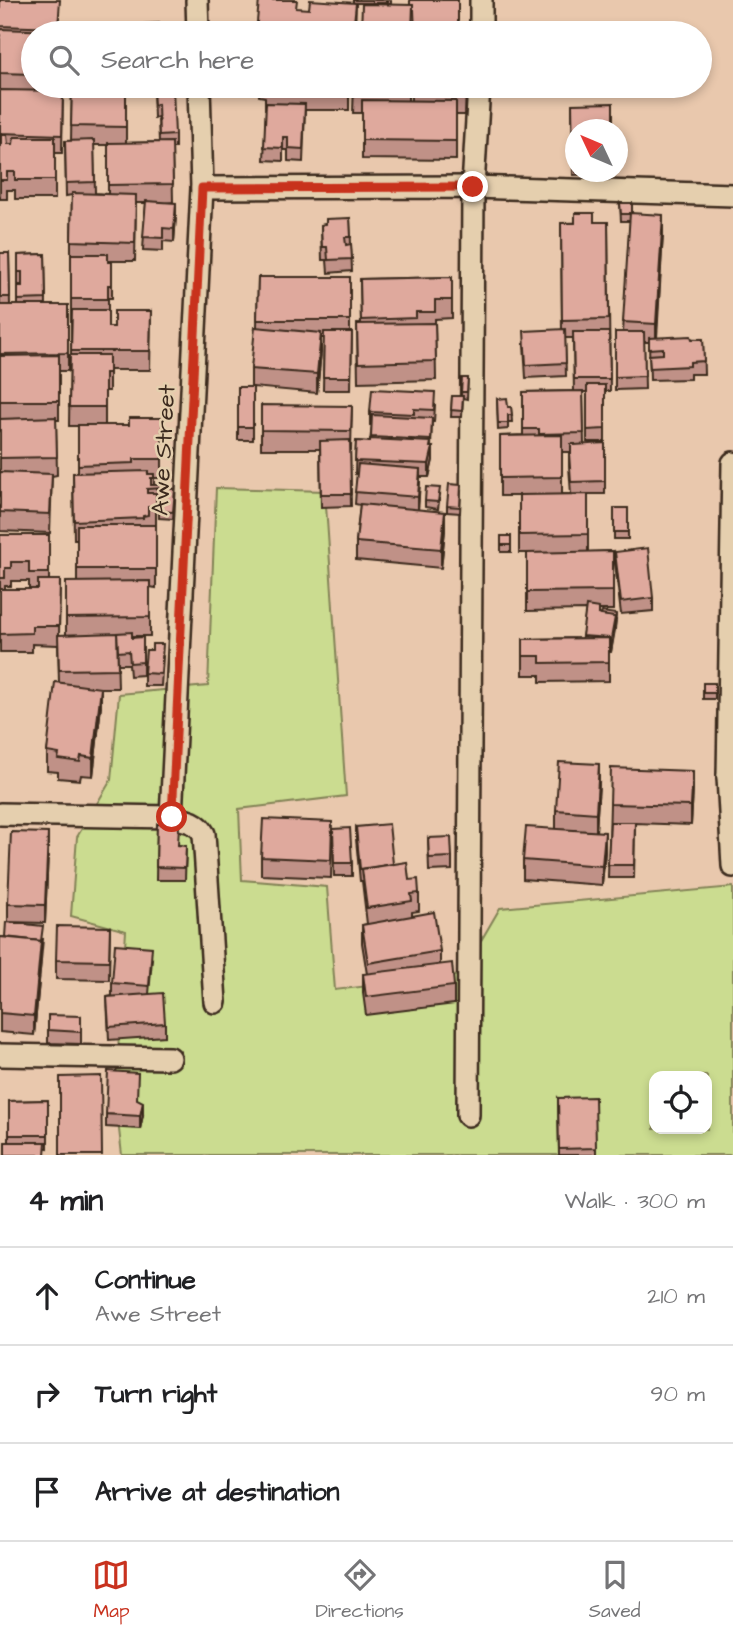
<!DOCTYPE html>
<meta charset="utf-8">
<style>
body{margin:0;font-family:"Architects Daughter",sans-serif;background:#f2f2f2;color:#202124}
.controls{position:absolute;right:21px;bottom:21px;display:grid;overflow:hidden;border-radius:14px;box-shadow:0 4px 10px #0003}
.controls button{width:63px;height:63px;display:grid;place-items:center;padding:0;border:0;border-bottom:2px solid #e0e0e0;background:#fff;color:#202124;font:35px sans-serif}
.compass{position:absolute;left:565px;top:119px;width:63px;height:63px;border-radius:50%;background:#fff;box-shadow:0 4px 10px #0003;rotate:314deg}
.stop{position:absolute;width:21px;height:21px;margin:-16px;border:5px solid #c8321e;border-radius:50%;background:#fff}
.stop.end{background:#c8321e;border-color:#fff;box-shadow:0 2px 7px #0008}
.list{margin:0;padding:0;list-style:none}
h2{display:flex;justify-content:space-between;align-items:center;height:91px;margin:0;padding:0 28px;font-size:30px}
h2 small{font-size:23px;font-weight:400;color:#757577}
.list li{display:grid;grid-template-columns:46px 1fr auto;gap:21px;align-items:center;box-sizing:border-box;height:98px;padding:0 28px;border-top:2px solid #e0e0e0}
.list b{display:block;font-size:26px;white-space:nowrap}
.list p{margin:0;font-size:23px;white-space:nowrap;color:#757577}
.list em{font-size:23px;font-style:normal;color:#757577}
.icon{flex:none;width:38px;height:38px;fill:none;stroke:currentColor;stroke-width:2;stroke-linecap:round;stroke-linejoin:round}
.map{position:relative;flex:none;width:733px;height:1155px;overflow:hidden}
.search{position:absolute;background:#fff;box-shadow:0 4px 10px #0003;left:21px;right:21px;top:21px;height:77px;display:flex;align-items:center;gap:18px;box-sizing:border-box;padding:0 24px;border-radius:38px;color:#757577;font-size:26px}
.sheet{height:385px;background:#fff}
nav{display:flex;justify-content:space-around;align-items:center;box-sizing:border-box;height:98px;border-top:2px solid #e0e0e0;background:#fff;font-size:19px;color:#757577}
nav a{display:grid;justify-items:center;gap:4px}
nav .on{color:#c8321e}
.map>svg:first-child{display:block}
.green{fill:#cbdc90;stroke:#838357;stroke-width:2;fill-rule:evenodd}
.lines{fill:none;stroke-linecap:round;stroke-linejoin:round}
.street-casing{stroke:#3b2a1e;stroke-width:26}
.street{stroke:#e5cfae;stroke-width:21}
.wall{fill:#c09187;stroke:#3b2a1e;stroke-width:2;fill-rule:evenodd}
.shaded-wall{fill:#9c766e;stroke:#3b2a1e;stroke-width:2}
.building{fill:#dfa99d;stroke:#3b2a1e;stroke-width:2}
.route{stroke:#c8321e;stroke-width:9}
.labels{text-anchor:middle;stroke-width:5;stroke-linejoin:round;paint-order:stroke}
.street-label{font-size:24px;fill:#3b2a1e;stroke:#e5cfae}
</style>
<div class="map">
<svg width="733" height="1155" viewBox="0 0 733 1155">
<rect width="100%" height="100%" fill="#e9c8ad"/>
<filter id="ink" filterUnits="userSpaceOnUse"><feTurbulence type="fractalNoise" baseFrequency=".0143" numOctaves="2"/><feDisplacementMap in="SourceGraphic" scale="14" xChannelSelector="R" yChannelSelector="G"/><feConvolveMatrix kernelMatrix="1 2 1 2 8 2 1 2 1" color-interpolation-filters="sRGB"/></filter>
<g filter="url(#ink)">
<path class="green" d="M 216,488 L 325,491 L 346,796 L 239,809 L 242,880 L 327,887 L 335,990 L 461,975 L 500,908 L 733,887 L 733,1155 L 122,1155 L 115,1095 L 126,931 L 71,916 L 77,837 L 111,780 L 119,694 L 208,686 ZM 654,1076 L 707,1076 L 707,1129 L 654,1129 Z"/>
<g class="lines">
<g class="street-casing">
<g id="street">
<polyline points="197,0 198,33"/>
<polyline points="481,33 481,0"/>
<polyline points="202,188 473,187 733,195"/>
<polyline points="728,777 733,463"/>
<path d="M 0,814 L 171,817 C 185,820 197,821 204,834 L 215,1002"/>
<polyline points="171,817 202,188 199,86"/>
<polyline points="733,866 728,777 733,775"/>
<polyline points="0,1055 170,1058"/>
<polyline points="468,1115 473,187 479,86"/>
</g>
</g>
<use href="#street" class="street"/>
</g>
<g class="wall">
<polygon points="0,0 60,17 59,33 33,33 33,86 52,86 51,91 63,91 62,153 55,153 55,199 15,199 15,190 7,190 7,199 0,199"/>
<rect x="353" y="0" width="38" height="3"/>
<path d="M 72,86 L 164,86 L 164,87 L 126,89 L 126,143 L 159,142 L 158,117 L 154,118 L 153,89 L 175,135 L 175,148 L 172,148 L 173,202 L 166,203 L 176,216 L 174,242 L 163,241 L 163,251 L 143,250 L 146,203 L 136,203 L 135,261 L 108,261 L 112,275 L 112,298 L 108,298 L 108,327 L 114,327 L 151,311 L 150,370 L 109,370 L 109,391 L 105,391 L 105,425 L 129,425 L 162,418 L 162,478 L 154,478 L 154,485 L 162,488 L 175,489 L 173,519 L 159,518 L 159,507 L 156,507 L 156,588 L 150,587 L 150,636 L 132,636 L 132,638 L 143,637 L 143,675 L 130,676 L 129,664 L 118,664 L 117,651 L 118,688 L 101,688 L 101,706 L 93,776 L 81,775 L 80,780 L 58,778 L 58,772 L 47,771 L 47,752 L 59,682 L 58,645 L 32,644 L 32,652 L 0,652 L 0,535 L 49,535 L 49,580 L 60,580 L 59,635 L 66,635 L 66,582 L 77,582 L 77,539 L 74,539 L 73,473 L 78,473 L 78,426 L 69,426 L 70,355 L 71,355 L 71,241 L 72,195 L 66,196 L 65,141 L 71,141 ZM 94,145 L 108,145 L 108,194 L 95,193 ZM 11,581 L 29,581 L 29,589 L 5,589 L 5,586 L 11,586 Z"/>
<polygon points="259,86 349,86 349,110 305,110 303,162 288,161 288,150 283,150 283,161 264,160 266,109 265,109 265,97 259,96"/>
<polygon points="354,86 408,86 408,101 411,101 411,86 466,86 465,115 456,115 456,160 362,159 362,113 353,113"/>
<polygon points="572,104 576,130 576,172 603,172 603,174 573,175"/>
<polygon points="620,203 632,213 663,233 657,338 703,339 704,374 690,374 690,379 650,380 649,342 644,342 645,389 615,390 615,332 623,332 630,221 621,221"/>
<polygon points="350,218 352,271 328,273 327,260 322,260 321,225"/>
<path d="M 608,222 L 610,391 L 605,391 L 605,442 L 587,442 L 587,392 L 583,392 L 584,445 L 605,443 L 605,494 L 588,494 L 588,552 L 613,551 L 613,610 L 599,610 L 599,615 L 616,620 L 611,652 L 609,652 L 609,681 L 540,682 L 540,675 L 523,675 L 523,639 L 582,638 L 586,610 L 527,611 L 527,553 L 519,553 L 519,496 L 500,496 L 500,436 L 523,435 L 523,392 L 574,391 L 573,338 L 565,338 L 566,376 L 526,378 L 524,344 L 562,330 L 561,223 ZM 562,452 L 571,452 L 571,453 L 569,453 L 569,466 L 571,494 L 562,494 Z"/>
<polygon points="0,253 9,253 10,305 18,305 18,287 22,287 22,285 18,285 18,255 45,254 46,305 68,305 68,371 59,371 59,420 56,420 57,475 52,476 50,533 0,531"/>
<polygon points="258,277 350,277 350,332 352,332 351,390 323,390 324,338 321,338 321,351 317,393 253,387 253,440 238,440 238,387 251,387 251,369 257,327"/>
<polygon points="452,277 452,318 435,319 436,380 358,382 357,324 361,324 360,279"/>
<polygon points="462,378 468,378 467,399 463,398 462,417 451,417 452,396 461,396"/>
<polygon points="497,399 508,407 511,407 512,422 508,422 508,429 498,430"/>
<polygon points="435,405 434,422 432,422 431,447 433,460 429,477 420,477 418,509 445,530 441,568 356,560 356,542 360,505 355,504 357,474 355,474 356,441 370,442 372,425 370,425 370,412"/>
<polygon points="352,406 351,450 350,450 351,506 321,507 320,449 261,449 261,430"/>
<polygon points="461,492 460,513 447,512 447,506"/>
<polygon points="440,495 438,509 425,507 425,501"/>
<rect x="614" y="508" width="14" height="31"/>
<rect x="501" y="536" width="10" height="16"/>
<polygon points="615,552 653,598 653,611 621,614 615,564"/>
<polygon points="163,657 161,686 144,686 144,673"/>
<rect x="703" y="683" width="12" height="16"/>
<polygon points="599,783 596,831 605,851 602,885 523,879 523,860 556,829 556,810"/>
<polygon points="693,789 691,825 635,823 634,878 608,878 610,804"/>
<polygon points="157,824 179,845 186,846 185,880 156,880"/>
<polygon points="356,827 409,880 419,893 419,911 412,912 412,916 440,951 440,965 454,986 454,1004 366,1015 363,993 363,974 367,974 362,943 362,925 367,924 362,881 360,881 356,839"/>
<polygon points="333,829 352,863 352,876 334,876"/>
<polygon points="428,838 452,857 452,870 429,871"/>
<polygon points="332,841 331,878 261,875 261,857"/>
<polygon points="48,851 45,923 8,922 8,904"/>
<polygon points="110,927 109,980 56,979 56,960"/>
<polygon points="0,937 43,939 34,1035 0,1032"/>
<polygon points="152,959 149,994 165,1023 165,1036 109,1040 107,997 112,996 112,983"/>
<polygon points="81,1016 81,1044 48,1043 48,1030"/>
<polygon points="558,1098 596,1148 596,1155 559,1155"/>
<polygon points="48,1100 48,1148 9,1142 9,1101"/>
<polygon points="106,1114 143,1115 140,1129 106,1127"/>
</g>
<g class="shaded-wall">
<polygon points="356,3 355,33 353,33"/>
<polygon points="176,203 176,216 174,242 174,229"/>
<polygon points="663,215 663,233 656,343 656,324"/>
<polygon points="321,333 321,351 317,393 317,374"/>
<polygon points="433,447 433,460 429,477 429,464"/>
<polygon points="420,469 420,482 418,510 418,497"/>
<polygon points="445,512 445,530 441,568 441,549"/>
<polygon points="616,614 615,630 611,652 611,639"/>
<polygon points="101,688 101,706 93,776 93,758"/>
<polygon points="599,764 599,783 596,831 596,813"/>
<polygon points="693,771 693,789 691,825 691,806"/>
<polygon points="605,832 605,851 602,885 602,866"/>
<polygon points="48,833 48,851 45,923 45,905"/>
<polygon points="41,941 41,959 34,1035 34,1016"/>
<polygon points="143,1102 143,1115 140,1129 140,1116"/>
</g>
<g class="building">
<polygon points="0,0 60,0 58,28 0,26"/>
<polygon points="259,0 297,0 296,8 309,9 310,0 356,3 353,33 256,33"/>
<polygon points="410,0 458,0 458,33 415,33 414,10 413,10 413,5 410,5"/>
<polygon points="362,4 413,5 412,33 361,33"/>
<polygon points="162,23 163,33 104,33 104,26"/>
<polygon points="0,29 53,31 53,33 33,33 33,74 0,73"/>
<polygon points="72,86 126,86 126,127 71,126"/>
<polygon points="265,86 349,86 349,92 265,90"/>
<polygon points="354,86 408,86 408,95 353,94"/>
<polygon points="411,86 466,86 465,96 411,94"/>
<polygon points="153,89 173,89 175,135 159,136 158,104 154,105"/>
<polygon points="0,90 63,91 62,135 0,133"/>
<polygon points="362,100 456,101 456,141 362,140"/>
<polygon points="266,103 305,104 303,149 288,148 288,137 283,137 283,148 264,147"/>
<polygon points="613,103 613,130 576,130 576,157 573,157 572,104"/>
<polygon points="2,135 7,135 8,144 13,144 14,137 55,137 55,180 15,180 15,172 7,172 7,180 0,180 0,144 2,144"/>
<polygon points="94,140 95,182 66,183 65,141"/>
<polygon points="172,142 173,184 108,185 108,143"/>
<polygon points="72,193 136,195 135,243 71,241"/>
<polygon points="146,201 176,203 174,229 163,228 163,238 143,237"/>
<polygon points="620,203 632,203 632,213 630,213 630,214 621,214"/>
<polygon points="575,213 594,213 594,222 608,222 609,319 562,320 561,223 575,223"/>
<polygon points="630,213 663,215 656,324 623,322"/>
<polygon points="350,218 351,237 345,237 346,245 351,244 352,259 328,260 327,247 322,247 321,225 326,224 326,219"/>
<polygon points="0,253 9,253 10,297 0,297"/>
<polygon points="45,254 46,299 18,300 18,287 22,287 22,272 18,272 18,255"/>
<polygon points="71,254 108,254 108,262 112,262 112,285 108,285 108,299 71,299"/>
<polygon points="258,277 350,277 350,320 257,320"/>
<polygon points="452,277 452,300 435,300 435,312 416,312 416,318 361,320 360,279"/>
<polygon points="0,305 68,305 68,353 0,354"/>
<polygon points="72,310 108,310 108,327 114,327 114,311 151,311 150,351 71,351"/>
<polygon points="435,323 436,361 358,363 357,324"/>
<polygon points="255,327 321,333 317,374 251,369"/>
<polygon points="565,329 566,363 526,365 524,331"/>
<polygon points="324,332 352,332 351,377 323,377"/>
<polygon points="573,332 609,332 610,379 574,379"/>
<polygon points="615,332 644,332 645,376 615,377"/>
<polygon points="691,336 692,339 703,339 704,361 690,362 690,366 650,368 649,355 663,354 663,348 649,349 649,338"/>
<polygon points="59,355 59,401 0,401 0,356"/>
<polygon points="70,355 109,355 109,373 105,373 105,407 69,407"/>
<polygon points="462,378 468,378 467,392 461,392"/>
<polygon points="587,385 605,385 605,429 587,430"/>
<rect x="238" y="387" width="15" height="40"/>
<polygon points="372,389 435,392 434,410 414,409 414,414 370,412"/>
<polygon points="583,391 584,433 539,434 539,429 523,429 523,392"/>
<polygon points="452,396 463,396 462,411 451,410"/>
<polygon points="507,398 508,407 511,407 512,415 508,415 508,423 498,423 497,399"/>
<polygon points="261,405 352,406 351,431 261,430"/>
<polygon points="372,415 432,418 431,440 371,437"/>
<polygon points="56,417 57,457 0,458 0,419"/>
<polygon points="129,418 162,418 162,459 134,459 134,463 78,465 78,425 129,425"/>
<polygon points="562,435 562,477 500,478 500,436"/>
<polygon points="370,439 431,442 430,447 433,447 429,464 355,461 356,441 370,442"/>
<polygon points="350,440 351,494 321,494 320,441"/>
<polygon points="605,443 605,481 571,482 569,453 571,453 571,444 575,444 575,445"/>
<polygon points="358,464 420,469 418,497 355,492"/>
<polygon points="148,471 148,474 154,474 154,478 151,478 151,485 162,485 162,488 147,489 147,493 156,493 156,507 148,507 148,515 143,516 143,518 74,521 73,473"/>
<polygon points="0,472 52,474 50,514 0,512"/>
<polygon points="449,484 461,485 460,507 447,506"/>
<polygon points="426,487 440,488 438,502 425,501"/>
<polygon points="162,488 175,489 173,512 159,511 160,500 162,500"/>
<polygon points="588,494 588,534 519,535 519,495"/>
<polygon points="360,504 445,512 441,549 356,542"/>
<rect x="614" y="508" width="14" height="24"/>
<rect x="77" y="525" width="79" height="44"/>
<polygon points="0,535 49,535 49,573 29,573 29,562 11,562 11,568 5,568 5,578 0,578"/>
<rect x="501" y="536" width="10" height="9"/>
<polygon points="648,548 653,598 621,602 615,552"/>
<polygon points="613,551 613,591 527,592 527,553"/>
<polygon points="38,580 60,580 59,626 32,626 32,633 0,634 0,589 38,589"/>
<polygon points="150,581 150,617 66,618 66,582"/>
<polygon points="586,606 599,608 598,614 615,617 611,639 609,639 609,638 582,636"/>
<polygon points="602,612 616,614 615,621 615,617 601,615"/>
<polygon points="132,632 132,638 143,637 143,662 130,663 129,651 118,652 117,633"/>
<polygon points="117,633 118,669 59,670 58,635"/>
<polygon points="609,638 609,662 540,663 540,656 523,656 523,639"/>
<polygon points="152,644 163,644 161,674 144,673 146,650 152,650"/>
<polygon points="55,682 101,688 93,758 81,756 80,762 58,759 59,754 47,752"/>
<rect x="703" y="683" width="12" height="10"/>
<polygon points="559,762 599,764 596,813 556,810"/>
<polygon points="611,768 693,771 691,806 610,804"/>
<polygon points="263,819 332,822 331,860 261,857"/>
<polygon points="610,822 635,822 634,865 608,865"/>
<polygon points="157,824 179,825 178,845 186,846 185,868 156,867"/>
<polygon points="389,824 393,864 360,869 356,827"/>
<polygon points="526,827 605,832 602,866 523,860"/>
<polygon points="350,828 352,863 334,863 333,829"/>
<polygon points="11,832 48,833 45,905 8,904"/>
<polygon points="451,837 452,857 429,858 428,838"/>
<polygon points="407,862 409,880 418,879 419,893 411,894 412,901 367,908 362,869"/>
<polygon points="434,912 440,951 368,963 362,925"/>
<polygon points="6,922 43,926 41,941 5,937"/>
<polygon points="57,926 110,927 109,961 56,960"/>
<polygon points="0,937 41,941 34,1016 0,1013"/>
<polygon points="115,944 152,947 149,986 112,983"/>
<polygon points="452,963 454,986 366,997 363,974"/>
<polygon points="163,993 165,1023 109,1027 107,997"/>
<polygon points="48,1015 81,1016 81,1032 48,1030"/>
<polygon points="108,1071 138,1073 137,1099 143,1102 140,1116 106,1114"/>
<polygon points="101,1076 102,1155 60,1155 60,1077"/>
<polygon points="595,1097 596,1148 559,1149 558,1098"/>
<polygon points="48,1100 48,1135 9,1135 9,1101"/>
<polygon points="5,1142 46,1142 45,1155 5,1155"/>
</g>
</g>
<g class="lines" filter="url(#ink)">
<polyline class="route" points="172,817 202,188 473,187"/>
</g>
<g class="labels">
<g class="street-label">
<text transform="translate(163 450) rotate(-87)" y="8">Awe Street</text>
</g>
</g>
</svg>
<div class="controls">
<button><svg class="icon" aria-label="locate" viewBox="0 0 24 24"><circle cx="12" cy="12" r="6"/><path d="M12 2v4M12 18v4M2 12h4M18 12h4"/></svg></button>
</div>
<svg class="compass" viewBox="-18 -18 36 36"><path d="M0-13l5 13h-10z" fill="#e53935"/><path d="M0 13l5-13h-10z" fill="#757577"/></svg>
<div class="stop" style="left:172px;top:817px"></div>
<div class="stop end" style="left:473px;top:187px"></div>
<div class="search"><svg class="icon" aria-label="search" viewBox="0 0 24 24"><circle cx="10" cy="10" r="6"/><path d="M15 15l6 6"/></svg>Search here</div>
</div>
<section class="sheet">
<h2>4 min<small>Walk · 300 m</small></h2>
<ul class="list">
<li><svg class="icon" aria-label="ahead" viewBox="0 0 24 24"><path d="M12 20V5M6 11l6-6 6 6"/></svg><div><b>Continue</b><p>Awe Street</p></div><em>210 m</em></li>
<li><svg class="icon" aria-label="right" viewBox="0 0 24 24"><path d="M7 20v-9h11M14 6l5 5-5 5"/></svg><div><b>Turn right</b></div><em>90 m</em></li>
<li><svg class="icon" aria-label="arrive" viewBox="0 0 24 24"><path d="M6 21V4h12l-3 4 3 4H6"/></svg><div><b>Arrive at destination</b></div></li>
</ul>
</section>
<nav>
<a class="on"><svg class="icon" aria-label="map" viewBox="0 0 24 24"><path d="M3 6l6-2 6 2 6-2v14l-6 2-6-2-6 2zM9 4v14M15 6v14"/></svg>Map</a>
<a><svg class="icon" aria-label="directions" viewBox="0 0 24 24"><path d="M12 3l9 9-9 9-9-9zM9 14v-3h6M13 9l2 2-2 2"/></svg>Directions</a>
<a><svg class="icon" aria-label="saved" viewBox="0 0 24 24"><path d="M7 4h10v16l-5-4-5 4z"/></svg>Saved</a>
</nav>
